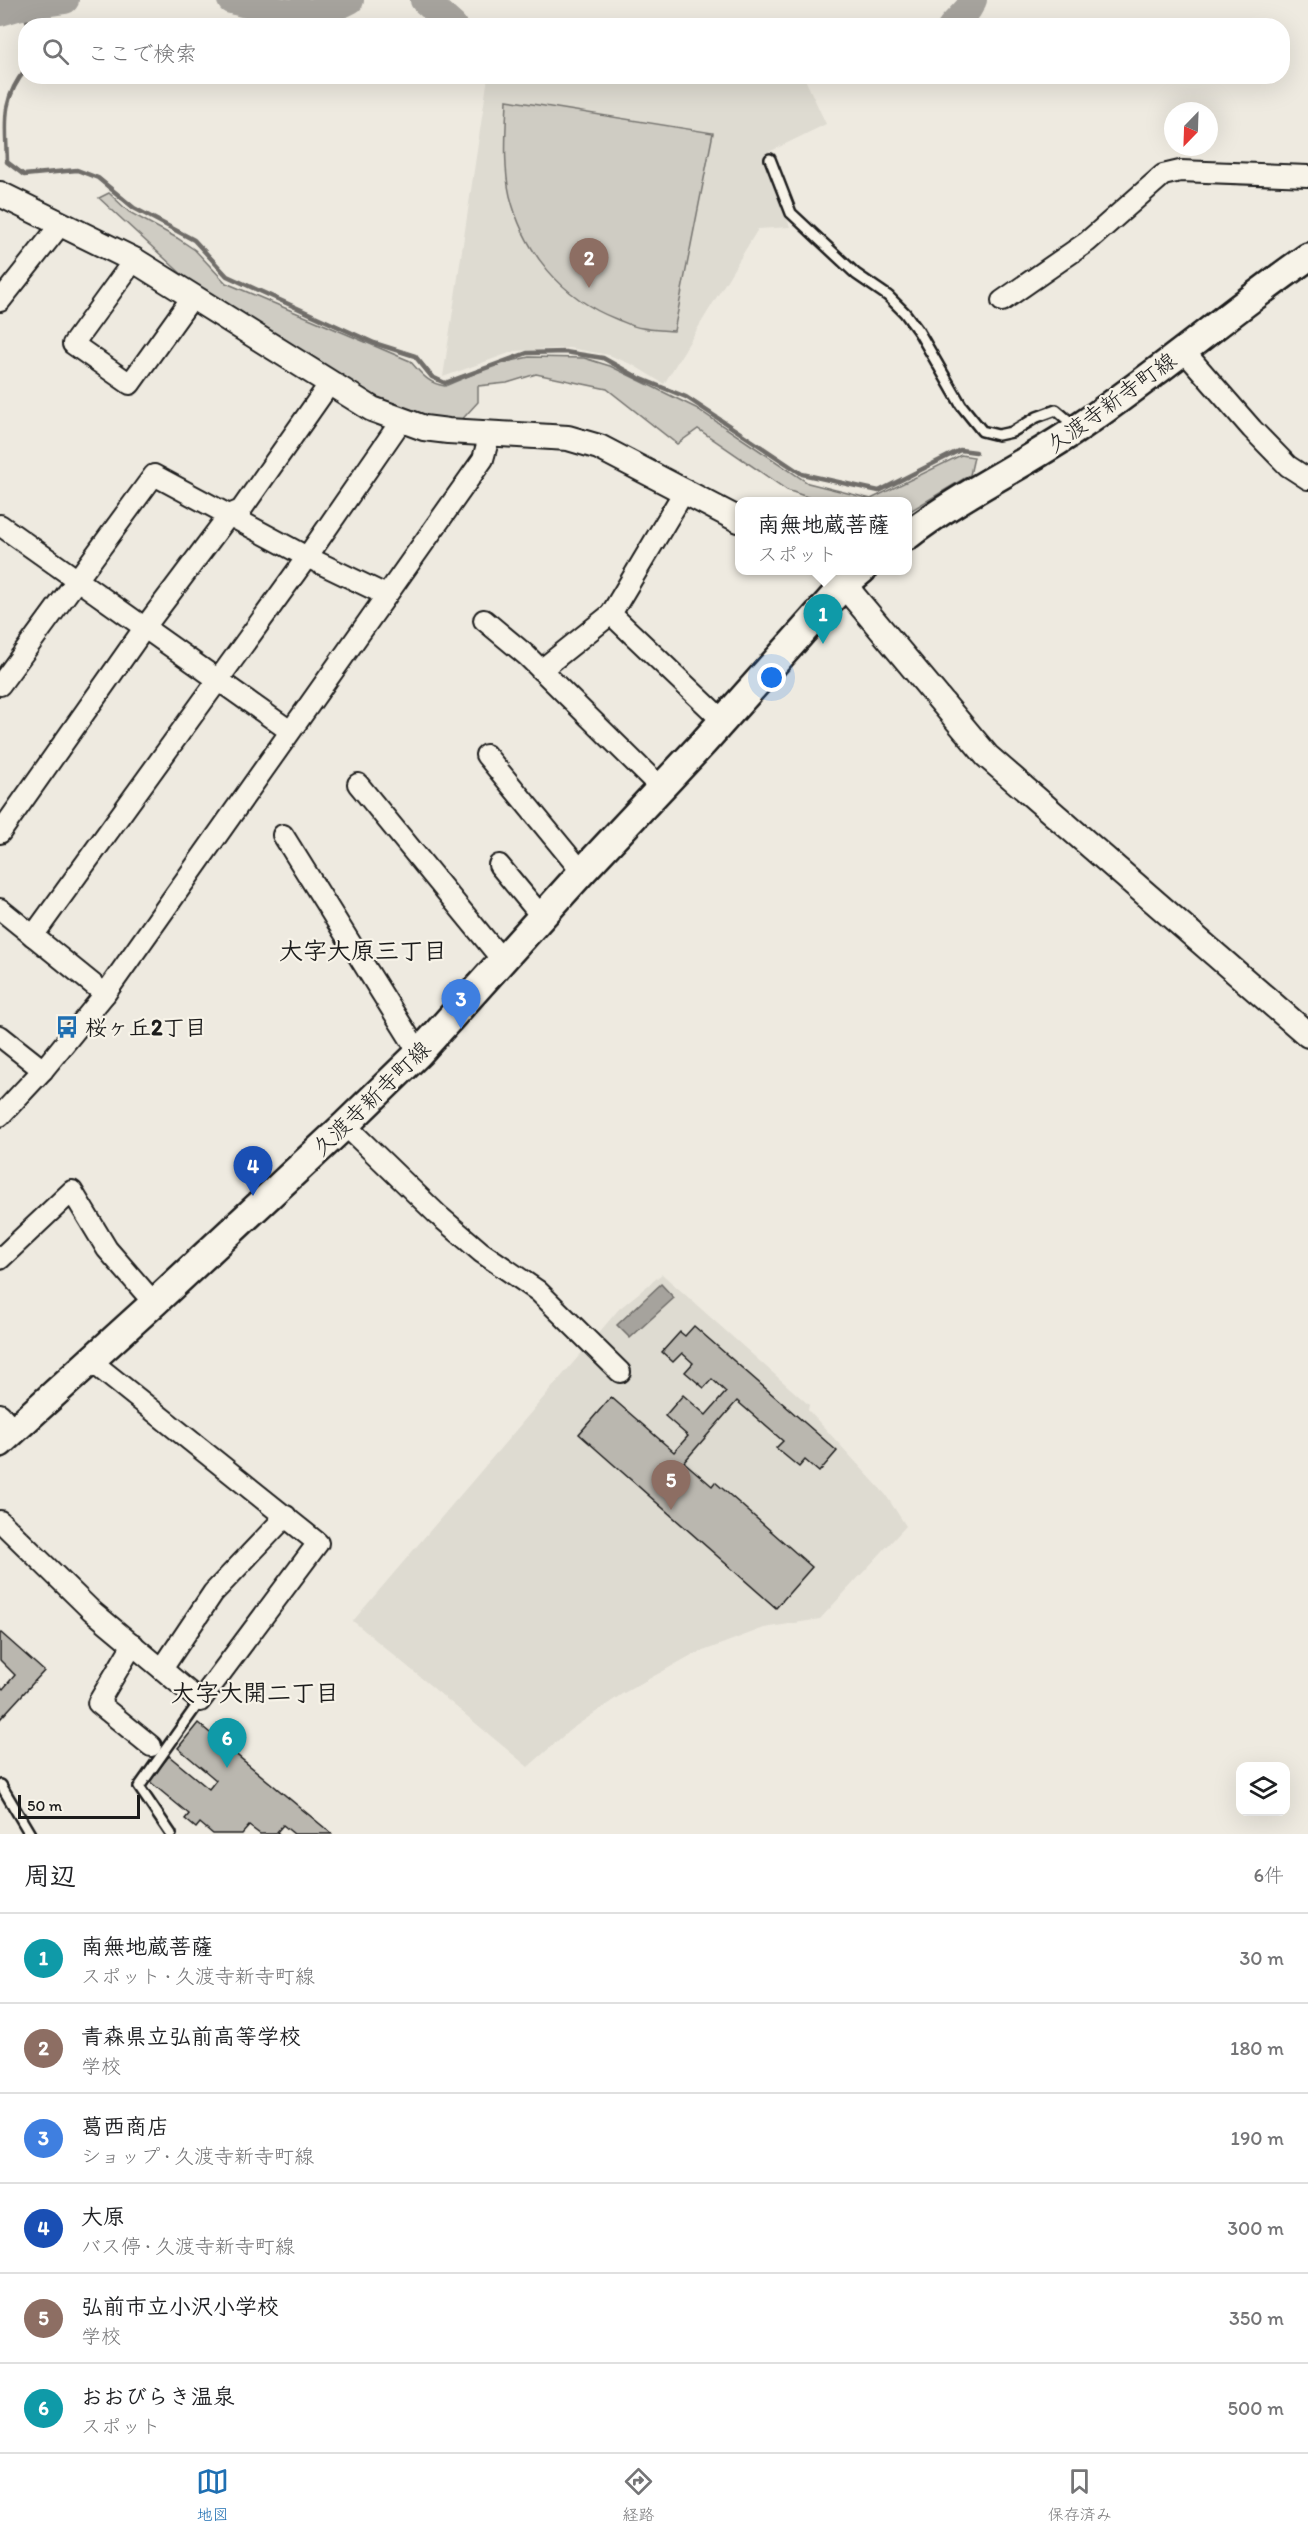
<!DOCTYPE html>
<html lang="ja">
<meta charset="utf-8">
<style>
body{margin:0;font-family:Itim,"Klee One",sans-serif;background:#f2f2f2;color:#202124}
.controls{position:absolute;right:18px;bottom:18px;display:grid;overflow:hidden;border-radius:12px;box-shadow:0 6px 24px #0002}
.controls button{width:54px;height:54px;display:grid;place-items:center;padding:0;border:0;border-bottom:2px solid #e0e0e0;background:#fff;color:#202124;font:30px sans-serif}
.compass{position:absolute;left:1164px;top:102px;width:54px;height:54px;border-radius:50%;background:#fff;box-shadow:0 6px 24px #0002;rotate:203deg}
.scale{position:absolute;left:18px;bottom:15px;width:122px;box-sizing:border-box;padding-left:6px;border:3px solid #1c1c1c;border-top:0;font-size:16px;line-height:21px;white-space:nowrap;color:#1c1c1c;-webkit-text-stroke:4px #f7f3e8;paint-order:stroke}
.you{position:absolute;left:772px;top:678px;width:21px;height:21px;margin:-15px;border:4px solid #fff;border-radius:50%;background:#1a73e8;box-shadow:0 0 0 9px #1a73e833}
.badge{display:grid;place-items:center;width:39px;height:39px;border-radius:50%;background:#1f6fb2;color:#fff;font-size:20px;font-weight:700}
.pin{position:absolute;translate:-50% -50px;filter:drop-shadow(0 2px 3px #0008)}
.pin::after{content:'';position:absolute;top:32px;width:21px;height:18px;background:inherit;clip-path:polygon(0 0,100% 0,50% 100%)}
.popup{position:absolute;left:735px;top:497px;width:177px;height:78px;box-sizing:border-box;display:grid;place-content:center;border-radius:12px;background:#fff;filter:drop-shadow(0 2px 4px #0005);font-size:20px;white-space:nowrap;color:#757577}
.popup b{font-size:22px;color:#202124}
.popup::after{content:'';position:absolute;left:50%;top:100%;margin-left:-12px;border:12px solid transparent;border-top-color:#fff}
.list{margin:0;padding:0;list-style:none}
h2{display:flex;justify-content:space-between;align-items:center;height:78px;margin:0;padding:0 24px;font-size:26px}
h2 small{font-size:20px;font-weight:400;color:#757577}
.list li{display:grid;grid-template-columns:39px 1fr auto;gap:18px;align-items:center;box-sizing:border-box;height:90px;padding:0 24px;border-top:2px solid #e0e0e0}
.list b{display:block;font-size:22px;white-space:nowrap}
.list p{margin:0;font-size:20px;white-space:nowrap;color:#757577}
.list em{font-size:20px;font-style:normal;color:#757577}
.icon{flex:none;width:33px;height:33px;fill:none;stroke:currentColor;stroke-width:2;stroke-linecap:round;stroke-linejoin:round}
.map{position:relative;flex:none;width:1308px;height:1834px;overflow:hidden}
.search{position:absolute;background:#fff;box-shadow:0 6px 24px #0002;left:18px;right:18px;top:18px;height:66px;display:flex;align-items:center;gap:15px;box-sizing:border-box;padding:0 21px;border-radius:24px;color:#757577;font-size:22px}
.sheet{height:618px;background:#fff}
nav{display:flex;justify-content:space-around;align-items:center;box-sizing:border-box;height:84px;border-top:2px solid #e0e0e0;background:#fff;font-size:16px;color:#757577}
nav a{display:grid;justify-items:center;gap:3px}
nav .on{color:#1f6fb2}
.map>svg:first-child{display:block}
.built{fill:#dedbd1}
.green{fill:#cfccc3;stroke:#767470;stroke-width:1.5}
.water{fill:#a6a39d;stroke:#6f6d69;stroke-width:1.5}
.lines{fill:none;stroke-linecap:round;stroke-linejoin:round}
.stream{stroke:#6f6d69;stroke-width:4.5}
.river{stroke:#a6a39d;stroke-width:28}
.building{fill:#bab7af;stroke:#1c1c1c;stroke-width:1.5}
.service-casing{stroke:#1c1c1c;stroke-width:14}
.minor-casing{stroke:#1c1c1c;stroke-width:24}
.tertiary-casing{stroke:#1c1c1c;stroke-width:28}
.secondary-casing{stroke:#1c1c1c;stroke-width:32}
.service{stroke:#f7f3e8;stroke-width:9}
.minor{stroke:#f7f3e8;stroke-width:20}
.tertiary{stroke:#f7f3e8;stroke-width:24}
.secondary{stroke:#f7f3e8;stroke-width:27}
.labels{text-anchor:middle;stroke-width:4.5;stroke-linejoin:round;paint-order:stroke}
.street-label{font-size:22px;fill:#1c1c1c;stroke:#f7f3e8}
.poi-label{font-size:22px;font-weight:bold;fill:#1c1c1c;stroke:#f7f3e8;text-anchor:start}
.neighbourhood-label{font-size:24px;font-weight:bold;fill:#1c1c1c;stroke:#f7f3e8}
</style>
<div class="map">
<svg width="1308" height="1834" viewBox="0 0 1308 1834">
<rect width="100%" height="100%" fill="#eeeae0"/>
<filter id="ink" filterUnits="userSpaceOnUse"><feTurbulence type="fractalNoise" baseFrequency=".0167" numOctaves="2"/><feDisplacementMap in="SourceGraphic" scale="12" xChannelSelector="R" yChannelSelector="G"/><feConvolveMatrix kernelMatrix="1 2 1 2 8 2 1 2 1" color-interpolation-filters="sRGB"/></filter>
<g filter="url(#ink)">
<g class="built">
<polygon points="488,77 804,77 826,124 765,154 790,227 758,229 664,384 633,365 609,355 569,348 515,351 443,377"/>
<polygon points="662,1274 809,1405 808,1410 885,1494 906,1526 820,1619 764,1628 690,1656 622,1694 570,1730 528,1767 353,1621 619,1309"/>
</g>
<g class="green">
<path d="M 507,100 L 713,133 L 674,331 C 664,330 653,330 642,328 C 633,327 624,322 616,319 C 562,298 524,252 510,196 C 503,166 506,131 507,100 Z"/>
<path d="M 109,193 L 129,212 L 177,238 L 195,250 L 226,283 L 410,361 C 421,373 428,384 445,386 L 497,364 L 529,357 L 584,358 L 610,366 L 696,408 L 808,483 L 871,499 L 961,455 L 974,457 L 970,475 L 907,513 L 907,502 L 819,501 L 787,490 L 698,429 L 677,444 L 607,389 L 536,374 L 507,383 L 478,386 L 478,402 L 457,425 L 392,407 L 358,388 L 187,279 L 99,198 Z"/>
</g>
<polygon class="water" points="661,1284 674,1298 630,1338 617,1325"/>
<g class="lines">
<g class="stream">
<polyline points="17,7 26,17 29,26"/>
<path d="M 26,69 C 0,100 6,125 7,162 L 24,175 L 77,170 L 98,178 L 134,208 L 194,240 L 227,276 L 374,343 L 415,356 L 432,377 L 445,383 L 527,353 L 565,352 L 603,358 L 639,378 L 686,397 L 802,474 L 879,491 L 960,450 L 976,452"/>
</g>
<g class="river">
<path d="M 231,0 C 274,11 308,23 350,0"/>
<polyline points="424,0 453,26"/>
<polyline points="0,12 17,7 65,0"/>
<polyline points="952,26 968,9 973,0"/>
</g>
</g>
<g class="building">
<polygon points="694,1326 837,1451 819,1472 805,1460 799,1467 776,1448 783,1441 737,1401 684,1462 712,1486 715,1482 812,1567 776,1608 579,1434 611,1397 674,1452 688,1436 665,1416 683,1395 706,1415 726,1392 712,1379 704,1388 685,1372 693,1363 682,1353 673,1362 662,1352 680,1332 685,1336"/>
<polygon points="0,1632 44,1671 0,1719 0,1686 3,1689 15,1675 0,1660"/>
<polygon points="198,1723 332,1834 294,1834 283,1825 277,1832 279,1834 260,1834 249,1826 242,1834 213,1834 200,1823 196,1828 185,1819 189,1814 149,1781 169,1756 209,1789 216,1780 178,1748"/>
</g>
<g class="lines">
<g class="service-casing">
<g id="service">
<polyline points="770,159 791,213 856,274 888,296 905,313 919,332 961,405 982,431 998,435 1012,432 1037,417 1056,410 1076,427"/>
<polyline points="1,1785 30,1834"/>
<polyline points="171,1834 139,1787 200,1701"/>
</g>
</g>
<g class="minor-casing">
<g id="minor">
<polyline points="134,260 73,344 130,384 193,296"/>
<polyline points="0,301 61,224"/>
<polyline points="1002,301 1087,242 1163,175 1180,171 1308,176"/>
<polyline points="1183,350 1252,429 1288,466 1308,479"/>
<polyline points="685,490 611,614 722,720"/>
<polyline points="0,525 290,731"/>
<polyline points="484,620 526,655 661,788"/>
<polyline points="541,670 611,614"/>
<polyline points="0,685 154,475 307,557 386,595"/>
<polyline points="486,755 582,872"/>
<polyline points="358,784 503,961"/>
<polyline points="0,833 145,627 229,515 241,510 330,383"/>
<polyline points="283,835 419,1053"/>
<polyline points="499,865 542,917"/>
<polyline points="0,909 105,994"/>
<polyline points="33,936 307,557 401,421"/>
<polyline points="0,1036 43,1070"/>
<polyline points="0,1116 43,1070 105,994 483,459 490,434"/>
<polyline points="345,1125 438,1215 481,1252 538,1291 620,1372"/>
<polyline points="0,1259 72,1191 107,1249 154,1303"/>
<polyline points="0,1414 14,1430"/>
<polyline points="0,1521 91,1610 200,1701 318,1543 91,1361"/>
<polyline points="133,1644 98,1703 151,1746"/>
<polyline points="162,1669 213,1593 286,1516"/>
</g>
</g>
<g class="tertiary-casing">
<g id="tertiary">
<polyline points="0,194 134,260 372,409 424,428 448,431 568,438 599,447 739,520"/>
<polyline points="825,570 844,585 987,756 1308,1035"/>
</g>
</g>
<g class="secondary-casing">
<g id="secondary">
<path d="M 907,536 C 961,494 1025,465 1081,426 C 1159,373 1231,311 1308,257"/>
<polyline points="0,1443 154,1303 345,1125 419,1053 582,872 703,743 844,585 862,570"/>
</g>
</g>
<use href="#service" class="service"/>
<use href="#minor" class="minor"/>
<use href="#tertiary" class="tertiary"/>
<use href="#secondary" class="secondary"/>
</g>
</g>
<defs>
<g id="bus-bare" transform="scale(1.8)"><path d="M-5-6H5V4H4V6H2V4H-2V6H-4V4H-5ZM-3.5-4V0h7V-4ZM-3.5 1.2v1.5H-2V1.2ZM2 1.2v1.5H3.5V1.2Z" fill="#1f6fb2" stroke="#f7f3e8" stroke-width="2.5" paint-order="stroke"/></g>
</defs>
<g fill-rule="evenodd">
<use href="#bus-bare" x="67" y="1027"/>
</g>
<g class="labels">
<g class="street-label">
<text transform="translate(1111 402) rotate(-36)" y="8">久渡寺新寺町線</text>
<text transform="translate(371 1098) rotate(-44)" y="8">久渡寺新寺町線</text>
</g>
<g class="poi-label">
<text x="85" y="1035">桜ヶ丘2丁目</text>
</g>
<g class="neighbourhood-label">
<text x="363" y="959">大字大原三丁目</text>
<text x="255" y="1701">大字大開二丁目</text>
</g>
</g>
</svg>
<div class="controls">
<button><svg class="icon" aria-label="layers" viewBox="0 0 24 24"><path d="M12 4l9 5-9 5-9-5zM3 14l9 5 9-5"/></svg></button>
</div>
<svg class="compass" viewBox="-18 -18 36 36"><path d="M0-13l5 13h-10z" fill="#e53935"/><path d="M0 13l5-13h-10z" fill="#757577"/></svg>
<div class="scale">50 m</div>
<div class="you"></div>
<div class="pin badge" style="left:823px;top:644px;background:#0f9aa8">1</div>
<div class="popup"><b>南無地蔵菩薩</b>スポット</div>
<div class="pin badge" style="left:589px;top:288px;background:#8d6e63">2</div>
<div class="pin badge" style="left:461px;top:1029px;background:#3f7fe0">3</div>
<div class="pin badge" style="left:253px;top:1196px;background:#1a4fb4">4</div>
<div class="pin badge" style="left:671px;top:1510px;background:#8d6e63">5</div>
<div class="pin badge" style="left:227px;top:1768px;background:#0f9aa8">6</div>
<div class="search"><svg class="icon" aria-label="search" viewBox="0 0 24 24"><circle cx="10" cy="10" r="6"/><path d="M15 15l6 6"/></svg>ここで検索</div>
</div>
<section class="sheet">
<h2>周辺<small>6件</small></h2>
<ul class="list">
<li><span class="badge" style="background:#0f9aa8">1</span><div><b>南無地蔵菩薩</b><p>スポット · 久渡寺新寺町線</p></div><em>30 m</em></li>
<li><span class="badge" style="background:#8d6e63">2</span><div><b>青森県立弘前高等学校</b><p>学校</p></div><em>180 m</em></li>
<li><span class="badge" style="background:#3f7fe0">3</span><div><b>葛西商店</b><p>ショップ · 久渡寺新寺町線</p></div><em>190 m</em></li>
<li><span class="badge" style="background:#1a4fb4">4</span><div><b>大原</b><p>バス停 · 久渡寺新寺町線</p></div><em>300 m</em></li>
<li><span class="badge" style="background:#8d6e63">5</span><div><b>弘前市立小沢小学校</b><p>学校</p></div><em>350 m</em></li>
<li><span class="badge" style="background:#0f9aa8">6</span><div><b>おおびらき温泉</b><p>スポット</p></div><em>500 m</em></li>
</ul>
</section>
<nav>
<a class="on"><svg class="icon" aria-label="map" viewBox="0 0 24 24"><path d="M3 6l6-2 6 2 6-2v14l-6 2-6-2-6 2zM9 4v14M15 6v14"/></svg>地図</a>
<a><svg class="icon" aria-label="directions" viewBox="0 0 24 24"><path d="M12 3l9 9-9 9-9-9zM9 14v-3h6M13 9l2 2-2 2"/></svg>経路</a>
<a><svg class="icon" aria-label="saved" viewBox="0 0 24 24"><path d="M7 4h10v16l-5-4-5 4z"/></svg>保存済み</a>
</nav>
